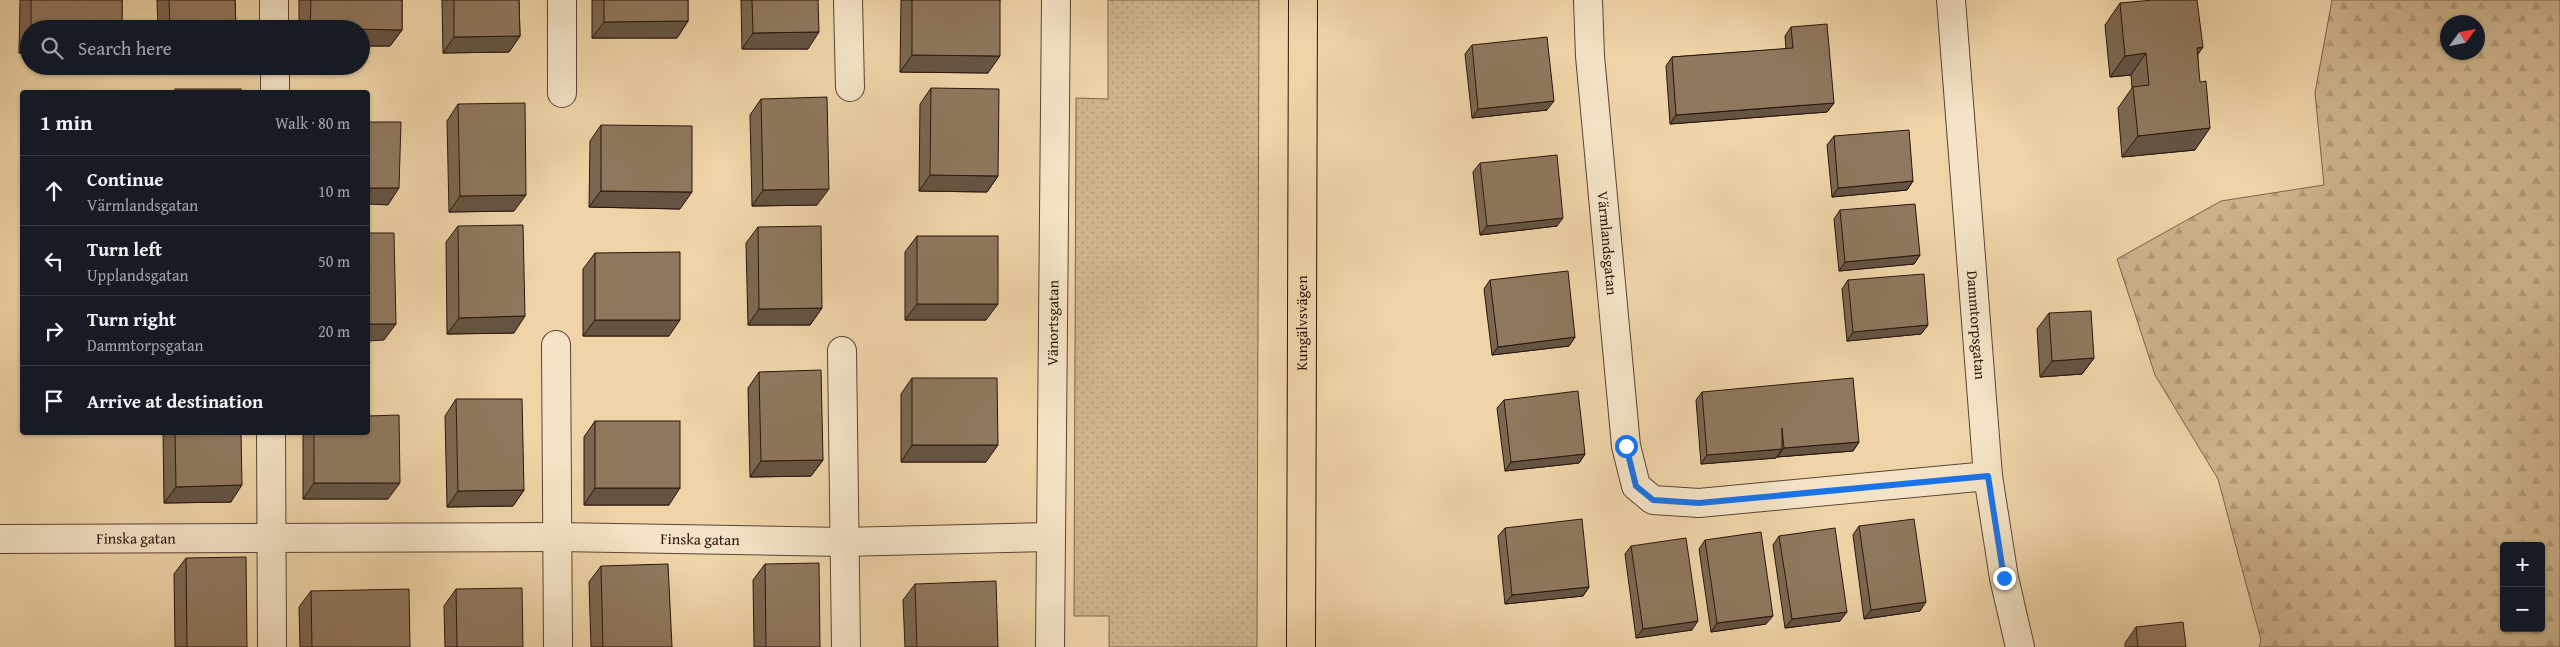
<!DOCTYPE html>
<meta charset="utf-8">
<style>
body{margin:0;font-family:"Gentium Book Plus",serif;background:#242831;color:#f1f3f6}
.controls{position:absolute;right:15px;bottom:15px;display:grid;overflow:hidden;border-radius:5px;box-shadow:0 1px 4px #0004}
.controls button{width:45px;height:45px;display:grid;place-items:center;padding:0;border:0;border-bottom:1px solid #363941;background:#171b24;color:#f1f3f6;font:25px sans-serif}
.compass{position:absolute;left:2440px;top:15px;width:45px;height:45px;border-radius:50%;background:#171b24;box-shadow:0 1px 4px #0004;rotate:57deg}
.stop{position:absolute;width:15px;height:15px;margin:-11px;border:4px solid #1a73e8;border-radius:50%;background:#fff}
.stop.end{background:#1a73e8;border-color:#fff;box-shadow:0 1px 5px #0008}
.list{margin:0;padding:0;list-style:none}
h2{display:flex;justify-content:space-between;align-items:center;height:65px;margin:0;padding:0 20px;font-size:21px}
h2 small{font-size:16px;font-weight:400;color:#9ea1a6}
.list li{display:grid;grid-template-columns:32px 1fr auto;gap:15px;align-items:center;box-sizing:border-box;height:70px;padding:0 20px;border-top:1px solid #363941}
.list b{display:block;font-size:19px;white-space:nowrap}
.list p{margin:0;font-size:16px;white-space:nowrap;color:#9ea1a6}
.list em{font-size:16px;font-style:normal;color:#9ea1a6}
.icon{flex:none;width:28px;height:28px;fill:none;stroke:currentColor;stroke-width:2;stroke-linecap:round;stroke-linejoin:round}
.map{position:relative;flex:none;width:2560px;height:647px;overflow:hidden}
.search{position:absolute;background:#171b24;box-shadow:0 1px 4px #0004;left:20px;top:20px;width:350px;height:55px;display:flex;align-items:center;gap:12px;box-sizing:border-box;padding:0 18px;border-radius:28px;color:#9ea1a6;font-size:19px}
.panel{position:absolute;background:#171b24;box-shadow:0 1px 4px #0004;left:20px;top:90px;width:350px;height:345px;border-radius:5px}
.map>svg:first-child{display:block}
.grass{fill:url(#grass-dots);stroke:#7b644e}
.forest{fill:url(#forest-firs);stroke:#7b644e;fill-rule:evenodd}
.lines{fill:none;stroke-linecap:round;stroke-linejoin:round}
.minor-casing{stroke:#5a4534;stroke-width:30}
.major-casing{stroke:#29150e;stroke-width:30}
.minor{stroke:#f4e3c6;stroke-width:28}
.major{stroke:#eed4a7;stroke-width:28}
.wall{fill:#7b6751;stroke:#29150e}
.shaded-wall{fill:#645442;stroke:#29150e}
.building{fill:#8f785e;stroke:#29150e}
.route{stroke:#1a73e8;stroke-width:6}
.labels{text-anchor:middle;stroke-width:5;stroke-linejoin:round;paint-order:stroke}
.street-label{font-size:15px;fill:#29150e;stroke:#f4e3c6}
</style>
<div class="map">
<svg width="2560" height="647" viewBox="0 0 2560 647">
<defs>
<pattern id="grass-dots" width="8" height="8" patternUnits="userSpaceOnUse" patternTransform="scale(1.25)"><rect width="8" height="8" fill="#cdb48d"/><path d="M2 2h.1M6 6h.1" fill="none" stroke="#b09a78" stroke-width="1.8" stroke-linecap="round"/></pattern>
<pattern id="forest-firs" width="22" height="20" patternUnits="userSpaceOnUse" patternTransform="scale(1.25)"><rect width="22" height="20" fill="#cdb48d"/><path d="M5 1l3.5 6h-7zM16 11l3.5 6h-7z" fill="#b09a78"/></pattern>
</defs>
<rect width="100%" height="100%" fill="#eed4a7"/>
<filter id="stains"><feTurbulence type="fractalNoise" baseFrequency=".004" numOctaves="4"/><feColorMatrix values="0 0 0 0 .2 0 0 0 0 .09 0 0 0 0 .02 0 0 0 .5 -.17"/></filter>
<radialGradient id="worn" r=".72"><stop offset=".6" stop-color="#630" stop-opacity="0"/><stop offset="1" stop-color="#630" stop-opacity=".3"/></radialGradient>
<polygon class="grass" points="1108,0 1259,0 1257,647 1109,647 1109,616 1074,616 1076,98 1108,99"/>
<path class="forest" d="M 2332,0 L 2560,0 L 2560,647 L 2259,647 L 2261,640 L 2218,479 L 2155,375 L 2117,259 L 2221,201 L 2324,185 L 2315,93 ZM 2448,22 L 2478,22 L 2478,52 L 2448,52 ZM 2504,546 L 2541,546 L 2541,628 L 2504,628 Z"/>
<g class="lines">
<g class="minor-casing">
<g id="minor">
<polyline points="274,0 274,29"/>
<polyline points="562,0 562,93"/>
<polyline points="848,0 850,87"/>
<path id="s1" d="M 1588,0 L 1590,56 L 1626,446 L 1636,486 L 1653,500 L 1699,503 L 1988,476"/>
<path id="s2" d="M 1951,0 L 1988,476 L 2004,578 L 2020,647"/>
<polyline points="275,66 275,92"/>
<polyline points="556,345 558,647"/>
<polyline points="842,351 846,647"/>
<polyline points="271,432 272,647"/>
<path id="s3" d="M 0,539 L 557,537 L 843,542 L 1050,537"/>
<path id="s4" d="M 1050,647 L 1056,0"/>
</g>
</g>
<g class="major-casing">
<g id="major">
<path id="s5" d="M 1301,647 L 1303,0"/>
</g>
</g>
<use href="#minor" class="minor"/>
<use href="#major" class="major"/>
</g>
<g class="wall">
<polygon points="20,0 122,0 122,29 29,29 29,53 19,53"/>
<polygon points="157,0 235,0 236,29 158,29"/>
<polygon points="299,0 402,0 402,30 390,46 361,46 361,29 299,29"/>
<polygon points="442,0 519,0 520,36 509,52 443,53"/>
<polygon points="592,0 688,0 688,21 677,38 592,38"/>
<polygon points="741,0 818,0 808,49 742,49"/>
<polygon points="901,0 1000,0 988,73 900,72"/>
<polygon points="2120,3 2203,47 2198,54 2195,150 2122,157 2118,108 2132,88 2131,75 2110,77 2105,25"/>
<polygon points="1791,27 1834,103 1827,112 1670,124 1666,66 1672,57 1786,49 1785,36"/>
<polygon points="1472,45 1547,110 1472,118 1465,54"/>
<polygon points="931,88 998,176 987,192 919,191 920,104"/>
<polygon points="761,99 817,205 752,206 750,115"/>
<polygon points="458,104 514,211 449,212 447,121"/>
<polygon points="601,125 680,209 589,207 590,141"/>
<polygon points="1834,136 1913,181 1907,190 1832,197 1827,145"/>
<polygon points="1480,163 1557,226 1480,235 1473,172"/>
<polygon points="1840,210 1920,255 1914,264 1839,271 1834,219"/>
<polygon points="458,226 514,333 447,334 446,242"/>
<polygon points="758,227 822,308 810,325 748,325 746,243"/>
<polygon points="917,236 986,320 905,320 905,252"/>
<polygon points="595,253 669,336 583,336 583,269"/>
<polygon points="1490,280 1575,337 1569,346 1492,355 1484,289"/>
<polygon points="1848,280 1928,325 1921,334 1847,341 1842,289"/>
<polygon points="2049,313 2094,358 2082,374 2040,377 2037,329"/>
<polygon points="759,372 823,460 811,476 750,477 748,388"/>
<polygon points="912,378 986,462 901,462 901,394"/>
<polygon points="1702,392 1859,442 1853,451 1777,457 1777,456 1776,458 1701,464 1696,400"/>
<polygon points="456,399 524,490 513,506 447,507 445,416"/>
<polygon points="1504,400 1585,454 1579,463 1505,471 1497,408"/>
<polygon points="595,421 669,505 584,505 584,437"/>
<polygon points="163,432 241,432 231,502 164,503"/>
<polygon points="303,432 368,432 388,499 303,499"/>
<polygon points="1859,526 1920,611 1864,619 1853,535"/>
<polygon points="1505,528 1589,587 1583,596 1505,604 1498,536"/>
<polygon points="1779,536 1840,621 1785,628 1773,545"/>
<polygon points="1705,540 1766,624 1711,632 1699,549"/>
<polygon points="1631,546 1692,630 1636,638 1625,554"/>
<polygon points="186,558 247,647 175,647 174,574"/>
<polygon points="765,564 820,647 754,647 753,580"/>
<polygon points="601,566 672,647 591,647 589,582"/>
<polygon points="915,584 998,647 905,647 903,600"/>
<polygon points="456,589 523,647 445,647 444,606"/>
<polygon points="311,591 410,647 300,647 299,607"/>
<polygon points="2136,627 2186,647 2125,647 2125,643"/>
</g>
<g class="shaded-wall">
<polygon points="688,21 677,38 592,38 604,22"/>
<polygon points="361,29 402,30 390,46 361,46"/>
<polygon points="819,32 808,49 742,49 753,33"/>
<polygon points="520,36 509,52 443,53 454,37"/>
<polygon points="29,39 29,53 19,53"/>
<polygon points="2203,47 2187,69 2197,48"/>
<polygon points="2146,53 2131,75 2110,77 2125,56"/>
<polygon points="912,55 1000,56 988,73 900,72"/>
<polygon points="160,66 226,66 225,68 159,69"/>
<polygon points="1554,101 1547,110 1472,118 1478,109"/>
<polygon points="1834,103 1827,112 1670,124 1676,115"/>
<polygon points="2210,128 2195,150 2122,157 2138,136"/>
<polygon points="930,175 998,176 987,192 919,191"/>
<polygon points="1913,181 1907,190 1832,197 1838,188"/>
<polygon points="368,188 399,188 388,205 368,204"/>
<polygon points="829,189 817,205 752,206 763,190"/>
<polygon points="601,191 692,192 680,209 589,207"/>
<polygon points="526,195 514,211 449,212 460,196"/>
<polygon points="1563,218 1557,226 1480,235 1487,226"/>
<polygon points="1920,255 1914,264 1839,271 1845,262"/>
<polygon points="917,304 998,304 986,320 905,320"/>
<polygon points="822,308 810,325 748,325 759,309"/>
<polygon points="525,316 514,333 447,334 459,318"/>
<polygon points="595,320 680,320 669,336 583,336"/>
<polygon points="368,324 396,324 384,340 368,341"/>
<polygon points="1928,325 1921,334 1847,341 1853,332"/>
<polygon points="1575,337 1569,346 1492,355 1498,347"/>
<polygon points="2094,358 2082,374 2040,377 2052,361"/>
<polygon points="1859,442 1853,451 1777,457 1784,448"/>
<polygon points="912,445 998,445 986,462 901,462"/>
<polygon points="1782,449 1776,458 1701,464 1707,455"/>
<polygon points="1585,454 1579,463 1505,471 1511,462"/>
<polygon points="823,460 811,476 750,477 761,461"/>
<polygon points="314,483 400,483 388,499 303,499"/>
<polygon points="242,485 231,502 164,503 176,487"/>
<polygon points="595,488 680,488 669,505 584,505"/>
<polygon points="524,490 513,506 447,507 458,491"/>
<polygon points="1589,587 1583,596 1505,604 1512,595"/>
<polygon points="1926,602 1920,611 1864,619 1871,610"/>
<polygon points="1847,612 1840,621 1785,628 1792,619"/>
<polygon points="1773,616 1766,624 1711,632 1717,623"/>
<polygon points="1698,621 1692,630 1636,638 1643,629"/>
</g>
<g class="building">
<rect x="31" y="0" width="91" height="29"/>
<polygon points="169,0 235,0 236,29 170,29"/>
<polygon points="311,0 402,0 402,30 310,28"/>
<polygon points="454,0 519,0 520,36 454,37"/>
<polygon points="604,0 688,0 688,21 604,22"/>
<polygon points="752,0 818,0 819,32 753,33"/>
<polygon points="912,0 1000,0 1000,56 912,55"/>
<polygon points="2153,0 2197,0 2203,47 2197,48 2200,82 2206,81 2210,128 2138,136 2133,87 2149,85 2146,53 2125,56 2120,3"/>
<polygon points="1827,24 1834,103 1676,115 1672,57 1793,48 1791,27"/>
<polygon points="1547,37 1554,101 1478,109 1472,45"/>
<polygon points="931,88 999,89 998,176 930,175"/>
<rect x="175" y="89" width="66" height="3"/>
<polygon points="827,97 829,189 763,190 761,99"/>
<polygon points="525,103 526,195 460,196 458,104"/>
<polygon points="368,122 401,122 399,188 368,188"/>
<polygon points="601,125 692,126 692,192 601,191"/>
<polygon points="1909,130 1913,181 1838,188 1834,136"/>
<polygon points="1557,155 1563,218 1487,226 1480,163"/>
<polygon points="1915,204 1920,255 1845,262 1840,210"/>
<polygon points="523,225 525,316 459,318 458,226"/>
<polygon points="821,226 822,308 759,309 758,227"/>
<polygon points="368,233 394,233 396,324 368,324"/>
<rect x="917" y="236" width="81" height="68"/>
<polygon points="680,252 680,320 595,320 595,253"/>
<polygon points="1568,271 1575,337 1498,347 1490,280"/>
<polygon points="1924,274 1928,325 1853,332 1848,280"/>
<polygon points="2091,311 2094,358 2052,361 2049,313"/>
<polygon points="821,370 823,460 761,461 759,372"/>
<polygon points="912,378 997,378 998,445 912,445"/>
<polygon points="1853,378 1859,442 1784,448 1782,428 1782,449 1707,455 1702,392"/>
<polygon points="1578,391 1585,454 1511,462 1504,400"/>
<polygon points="456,399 522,399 524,490 458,491"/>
<polygon points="399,415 400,483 314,483 314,432 368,432 368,416"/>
<rect x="595" y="421" width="85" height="67"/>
<polygon points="175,432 241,432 242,485 176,487"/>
<polygon points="1582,519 1589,587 1512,595 1505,528"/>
<polygon points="1914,519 1926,602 1871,610 1859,526"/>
<polygon points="1835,528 1847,612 1792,619 1779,536"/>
<polygon points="1761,532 1773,616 1717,623 1705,540"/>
<polygon points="1686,538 1698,621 1643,629 1631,546"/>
<polygon points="246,557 247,647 187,647 186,558"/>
<polygon points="819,563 820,647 766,647 765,564"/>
<polygon points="668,564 672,647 603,647 601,566"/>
<polygon points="996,581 998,647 917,647 915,584"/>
<polygon points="522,588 523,647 457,647 456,589"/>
<polygon points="409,589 410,647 312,647 311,591"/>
<polygon points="2183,622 2186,647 2138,647 2136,627"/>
</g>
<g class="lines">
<polyline class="route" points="1626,446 1636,486 1653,500 1699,503 1988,476 2004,578"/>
</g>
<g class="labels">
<g class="street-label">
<text dy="5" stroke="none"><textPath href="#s1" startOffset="244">Värmlandsgatan</textPath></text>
<text dy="5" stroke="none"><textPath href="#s4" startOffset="324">Vänortsgatan</textPath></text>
<text dy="5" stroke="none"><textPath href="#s5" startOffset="324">Kungälvsvägen</textPath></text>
<text dy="5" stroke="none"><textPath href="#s2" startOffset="326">Dammtorpsgatan</textPath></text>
<text dy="5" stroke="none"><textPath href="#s3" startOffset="136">Finska gatan</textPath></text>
<text dy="5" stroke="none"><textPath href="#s3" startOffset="700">Finska gatan</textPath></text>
</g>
</g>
<rect width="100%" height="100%" filter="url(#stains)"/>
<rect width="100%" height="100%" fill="url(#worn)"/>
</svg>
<div class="controls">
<button>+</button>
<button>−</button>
</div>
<svg class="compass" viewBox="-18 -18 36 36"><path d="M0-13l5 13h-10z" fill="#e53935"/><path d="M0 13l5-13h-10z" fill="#9ea1a6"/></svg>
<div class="stop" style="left:1626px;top:446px"></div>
<div class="stop end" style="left:2004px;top:578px"></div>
<div class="search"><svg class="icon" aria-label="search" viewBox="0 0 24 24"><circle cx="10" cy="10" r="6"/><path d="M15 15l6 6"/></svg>Search here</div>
<section class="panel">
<h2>1 min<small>Walk · 80 m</small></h2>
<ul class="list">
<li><svg class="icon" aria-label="ahead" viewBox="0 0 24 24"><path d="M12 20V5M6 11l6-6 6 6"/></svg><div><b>Continue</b><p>Värmlandsgatan</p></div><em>10 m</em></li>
<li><svg class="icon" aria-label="left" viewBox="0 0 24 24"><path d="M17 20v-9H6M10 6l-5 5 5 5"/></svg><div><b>Turn left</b><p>Upplandsgatan</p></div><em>50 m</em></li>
<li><svg class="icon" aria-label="right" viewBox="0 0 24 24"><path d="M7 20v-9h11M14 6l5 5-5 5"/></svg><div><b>Turn right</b><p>Dammtorpsgatan</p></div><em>20 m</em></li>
<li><svg class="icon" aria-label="arrive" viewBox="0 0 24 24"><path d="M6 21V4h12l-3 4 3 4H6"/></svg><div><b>Arrive at destination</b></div></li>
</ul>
</section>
</div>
